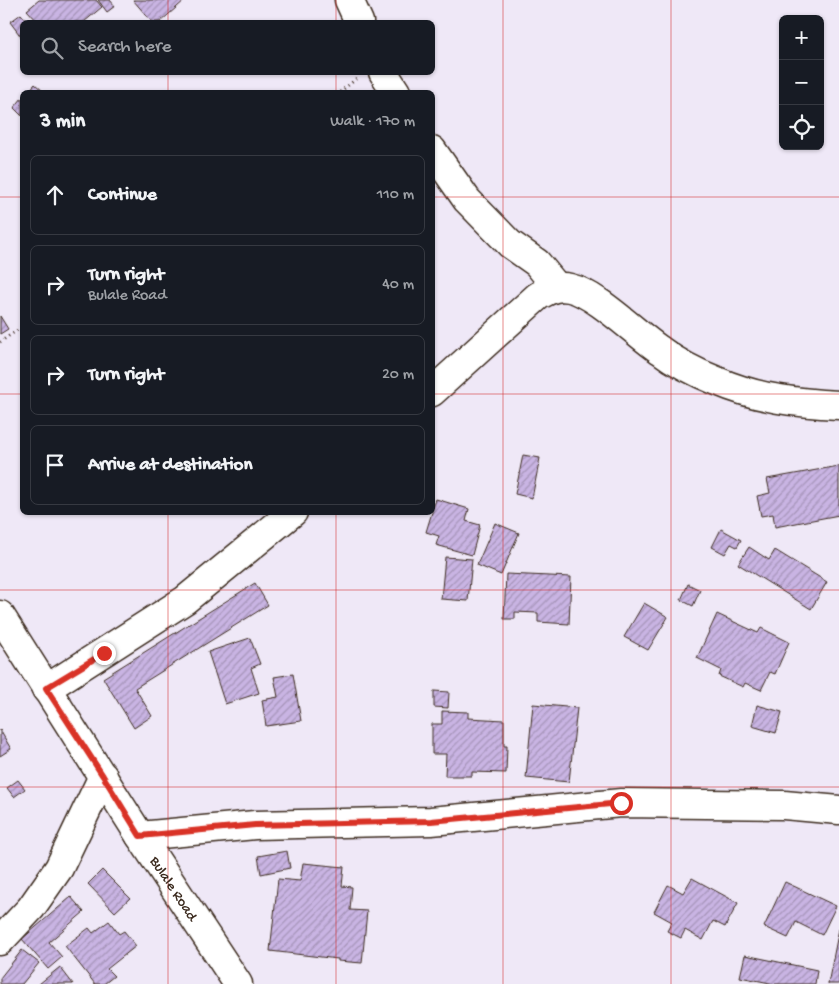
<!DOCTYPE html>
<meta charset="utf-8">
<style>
body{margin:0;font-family:"Gochi Hand",sans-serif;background:#242831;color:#f1f3f6}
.controls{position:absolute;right:15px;top:15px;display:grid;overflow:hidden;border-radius:8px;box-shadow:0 1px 4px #0004}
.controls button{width:45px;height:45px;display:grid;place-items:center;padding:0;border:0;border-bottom:1px solid #363941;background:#171b24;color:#f1f3f6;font:25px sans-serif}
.stop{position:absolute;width:15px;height:15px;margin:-11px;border:4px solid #d93025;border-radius:50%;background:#fff}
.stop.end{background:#d93025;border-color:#fff;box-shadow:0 1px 5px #0008}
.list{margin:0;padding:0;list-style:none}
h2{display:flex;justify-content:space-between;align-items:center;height:65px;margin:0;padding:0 20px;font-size:21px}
h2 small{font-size:16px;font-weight:400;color:#9ea1a6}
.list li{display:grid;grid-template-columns:32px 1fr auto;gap:15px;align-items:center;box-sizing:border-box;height:80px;margin:0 10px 10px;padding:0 10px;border:1px solid #363941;border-radius:8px}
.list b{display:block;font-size:19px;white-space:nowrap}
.list p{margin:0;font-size:16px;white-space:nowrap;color:#9ea1a6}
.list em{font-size:16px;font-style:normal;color:#9ea1a6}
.icon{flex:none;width:28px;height:28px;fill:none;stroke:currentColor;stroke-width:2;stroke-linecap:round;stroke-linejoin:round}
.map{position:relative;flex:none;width:839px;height:984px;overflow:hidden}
.search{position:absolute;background:#171b24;box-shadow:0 1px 4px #0004;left:20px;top:20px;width:415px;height:55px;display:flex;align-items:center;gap:12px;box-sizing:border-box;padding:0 18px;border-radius:8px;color:#9ea1a6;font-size:19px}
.panel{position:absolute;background:#171b24;box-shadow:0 1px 4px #0004;left:20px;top:90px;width:415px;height:425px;border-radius:8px}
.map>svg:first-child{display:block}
.building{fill:url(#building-hatch);stroke:#3b2a1e}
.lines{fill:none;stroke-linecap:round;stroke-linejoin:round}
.minor-casing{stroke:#3b2a1e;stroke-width:31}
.tertiary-casing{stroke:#3b2a1e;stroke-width:31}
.path{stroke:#3b2a1e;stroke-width:3;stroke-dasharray:1 4;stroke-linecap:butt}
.minor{stroke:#fff;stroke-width:28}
.tertiary{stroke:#fff;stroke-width:28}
.route{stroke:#d93025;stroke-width:6}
.grid{fill:none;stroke:#d62828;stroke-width:1;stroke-opacity:0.55}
.labels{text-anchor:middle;stroke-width:4;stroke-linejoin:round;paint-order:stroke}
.street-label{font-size:15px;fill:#3b2a1e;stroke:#fff}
</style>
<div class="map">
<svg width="839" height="984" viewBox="0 0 839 984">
<defs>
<pattern id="building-hatch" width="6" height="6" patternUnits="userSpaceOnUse" patternTransform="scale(1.25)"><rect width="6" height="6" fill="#c9b4e3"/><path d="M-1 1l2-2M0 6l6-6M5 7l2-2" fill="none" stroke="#a493b7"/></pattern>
</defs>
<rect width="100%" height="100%" fill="#efe8f7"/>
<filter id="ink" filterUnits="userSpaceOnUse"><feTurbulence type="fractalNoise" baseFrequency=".02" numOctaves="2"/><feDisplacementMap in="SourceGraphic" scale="10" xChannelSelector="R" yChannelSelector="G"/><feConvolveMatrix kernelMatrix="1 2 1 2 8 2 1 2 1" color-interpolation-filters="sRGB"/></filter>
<g filter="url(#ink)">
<g class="building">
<polygon points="39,0 96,0 102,7 84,22 38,22 27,10"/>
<polygon points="98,0 110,0 115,6 107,12"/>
<polygon points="133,0 185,0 160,22 152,22"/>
<polygon points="21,14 28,22 22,22 22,38 10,22"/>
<polygon points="35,84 44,92 28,92"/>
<polygon points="22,98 22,116 14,108"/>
<polygon points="0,316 8,329 0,334"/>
<polygon points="523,455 540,458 532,498 515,494"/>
<polygon points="839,466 839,515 775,527 773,514 761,516 757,496 770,493 767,479"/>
<polygon points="436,499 469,509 466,521 480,525 472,555 436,545 439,536 426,532"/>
<polygon points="495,523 519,533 501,575 477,565"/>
<polygon points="721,529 741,540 737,547 731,544 725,554 712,547"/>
<polygon points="749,547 769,560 775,550 827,582 811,609 738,564"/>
<polygon points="445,557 472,559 468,601 441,599"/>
<polygon points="506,574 571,577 569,624 538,622 538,613 515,612 515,619 504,619"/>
<polygon points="255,583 268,605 135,688 152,716 134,728 103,678"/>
<polygon points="688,584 700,590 693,606 681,600"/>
<polygon points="644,603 668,617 648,650 624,637"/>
<polygon points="717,614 758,633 761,628 789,642 775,674 770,672 761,690 745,683 743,687 719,676 721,670 697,658"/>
<polygon points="250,638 260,664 251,668 259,693 225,704 208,652"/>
<polygon points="293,674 301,721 266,726 262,700 278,697 274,677"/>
<polygon points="434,691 449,692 448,708 434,707"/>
<polygon points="533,704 577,708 569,782 526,778"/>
<polygon points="757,705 782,712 776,733 752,726"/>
<polygon points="442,711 468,712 468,718 504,720 504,746 507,746 506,773 472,772 472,776 445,776 446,754 432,754 432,724 442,724"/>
<polygon points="0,730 11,749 0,756"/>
<polygon points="18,780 25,789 14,797 7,788"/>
<polygon points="287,851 290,868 261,874 258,856"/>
<polygon points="303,863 344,867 342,886 352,887 350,910 367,911 362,963 338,961 338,959 270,951 278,879 300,881"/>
<polygon points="102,870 130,898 115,912 88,884"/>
<polygon points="692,878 738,903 725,927 713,921 703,940 685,930 681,938 667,931 672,922 654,912 668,885 683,893"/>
<polygon points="785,882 836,906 822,935 796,922 788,938 764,927"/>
<polygon points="71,897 84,912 49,942 62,957 48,969 22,939"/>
<polygon points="109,921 119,934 124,931 136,946 107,969 114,976 104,984 95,984 65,946 89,928 93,933"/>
<polygon points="839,929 839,984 828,984"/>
<polygon points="22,950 39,963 22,984 0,984 0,978"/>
<polygon points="745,955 817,970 815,984 775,984 740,977"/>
<polygon points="60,967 73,984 39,984"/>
</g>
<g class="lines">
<g class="minor-casing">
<g id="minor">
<polyline points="349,0 359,22"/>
<polyline points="383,72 396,92"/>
<polyline points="432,150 467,200 510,244 537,263 556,286"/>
<path d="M 432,392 L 538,296 C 549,290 557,285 570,288 C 597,294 636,334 660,350 C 677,363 697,373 717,381 C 756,398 797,403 839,405"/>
<polyline points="46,689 185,600 293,512"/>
<polyline points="140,836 255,825 431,821 621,803 784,805 839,810"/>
<polyline points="0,941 31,908 59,868 103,776"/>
</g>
</g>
<g class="tertiary-casing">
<g id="tertiary">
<path id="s1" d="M 0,615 L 140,836 L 238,984"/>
</g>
</g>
<g class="path">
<polyline points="340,92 356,79"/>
<polyline points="0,342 22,327"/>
</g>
<use href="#minor" class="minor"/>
<use href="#tertiary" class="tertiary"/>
</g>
</g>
<g class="lines" filter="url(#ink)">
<polyline class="route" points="104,653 46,688 103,776 140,836 255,825 431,821 621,803"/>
</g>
<path class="grid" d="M 168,0 L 168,22M 336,0 L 336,22M 503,0 L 503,984M 671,0 L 671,984M 168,72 L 168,92M 336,72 L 336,92M 0,197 L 22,197M 432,197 L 839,197M 0,394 L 22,394M 432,394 L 839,394M 168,512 L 168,984M 336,512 L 336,984M 0,590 L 839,590M 0,787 L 839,787"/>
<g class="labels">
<g class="street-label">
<text dy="5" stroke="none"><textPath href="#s1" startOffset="324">Bulale Road</textPath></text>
</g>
</g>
</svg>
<div class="controls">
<button>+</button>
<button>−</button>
<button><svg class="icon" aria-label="locate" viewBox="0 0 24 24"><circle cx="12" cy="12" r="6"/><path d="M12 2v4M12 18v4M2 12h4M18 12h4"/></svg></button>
</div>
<div class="stop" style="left:621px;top:803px"></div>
<div class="stop end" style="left:104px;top:653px"></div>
<div class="search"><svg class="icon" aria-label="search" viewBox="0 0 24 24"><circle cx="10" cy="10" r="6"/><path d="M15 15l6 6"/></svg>Search here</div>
<section class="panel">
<h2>3 min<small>Walk · 170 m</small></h2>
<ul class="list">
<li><svg class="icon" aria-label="ahead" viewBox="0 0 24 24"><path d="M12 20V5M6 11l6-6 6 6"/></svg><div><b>Continue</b></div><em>110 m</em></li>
<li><svg class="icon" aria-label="right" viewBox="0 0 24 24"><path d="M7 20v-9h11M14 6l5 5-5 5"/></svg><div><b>Turn right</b><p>Bulale Road</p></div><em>40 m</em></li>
<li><svg class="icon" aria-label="right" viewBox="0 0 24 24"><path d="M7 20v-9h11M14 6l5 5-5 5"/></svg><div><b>Turn right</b></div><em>20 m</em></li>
<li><svg class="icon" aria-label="arrive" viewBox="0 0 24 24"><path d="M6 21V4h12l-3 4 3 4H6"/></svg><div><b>Arrive at destination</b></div></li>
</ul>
</section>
</div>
